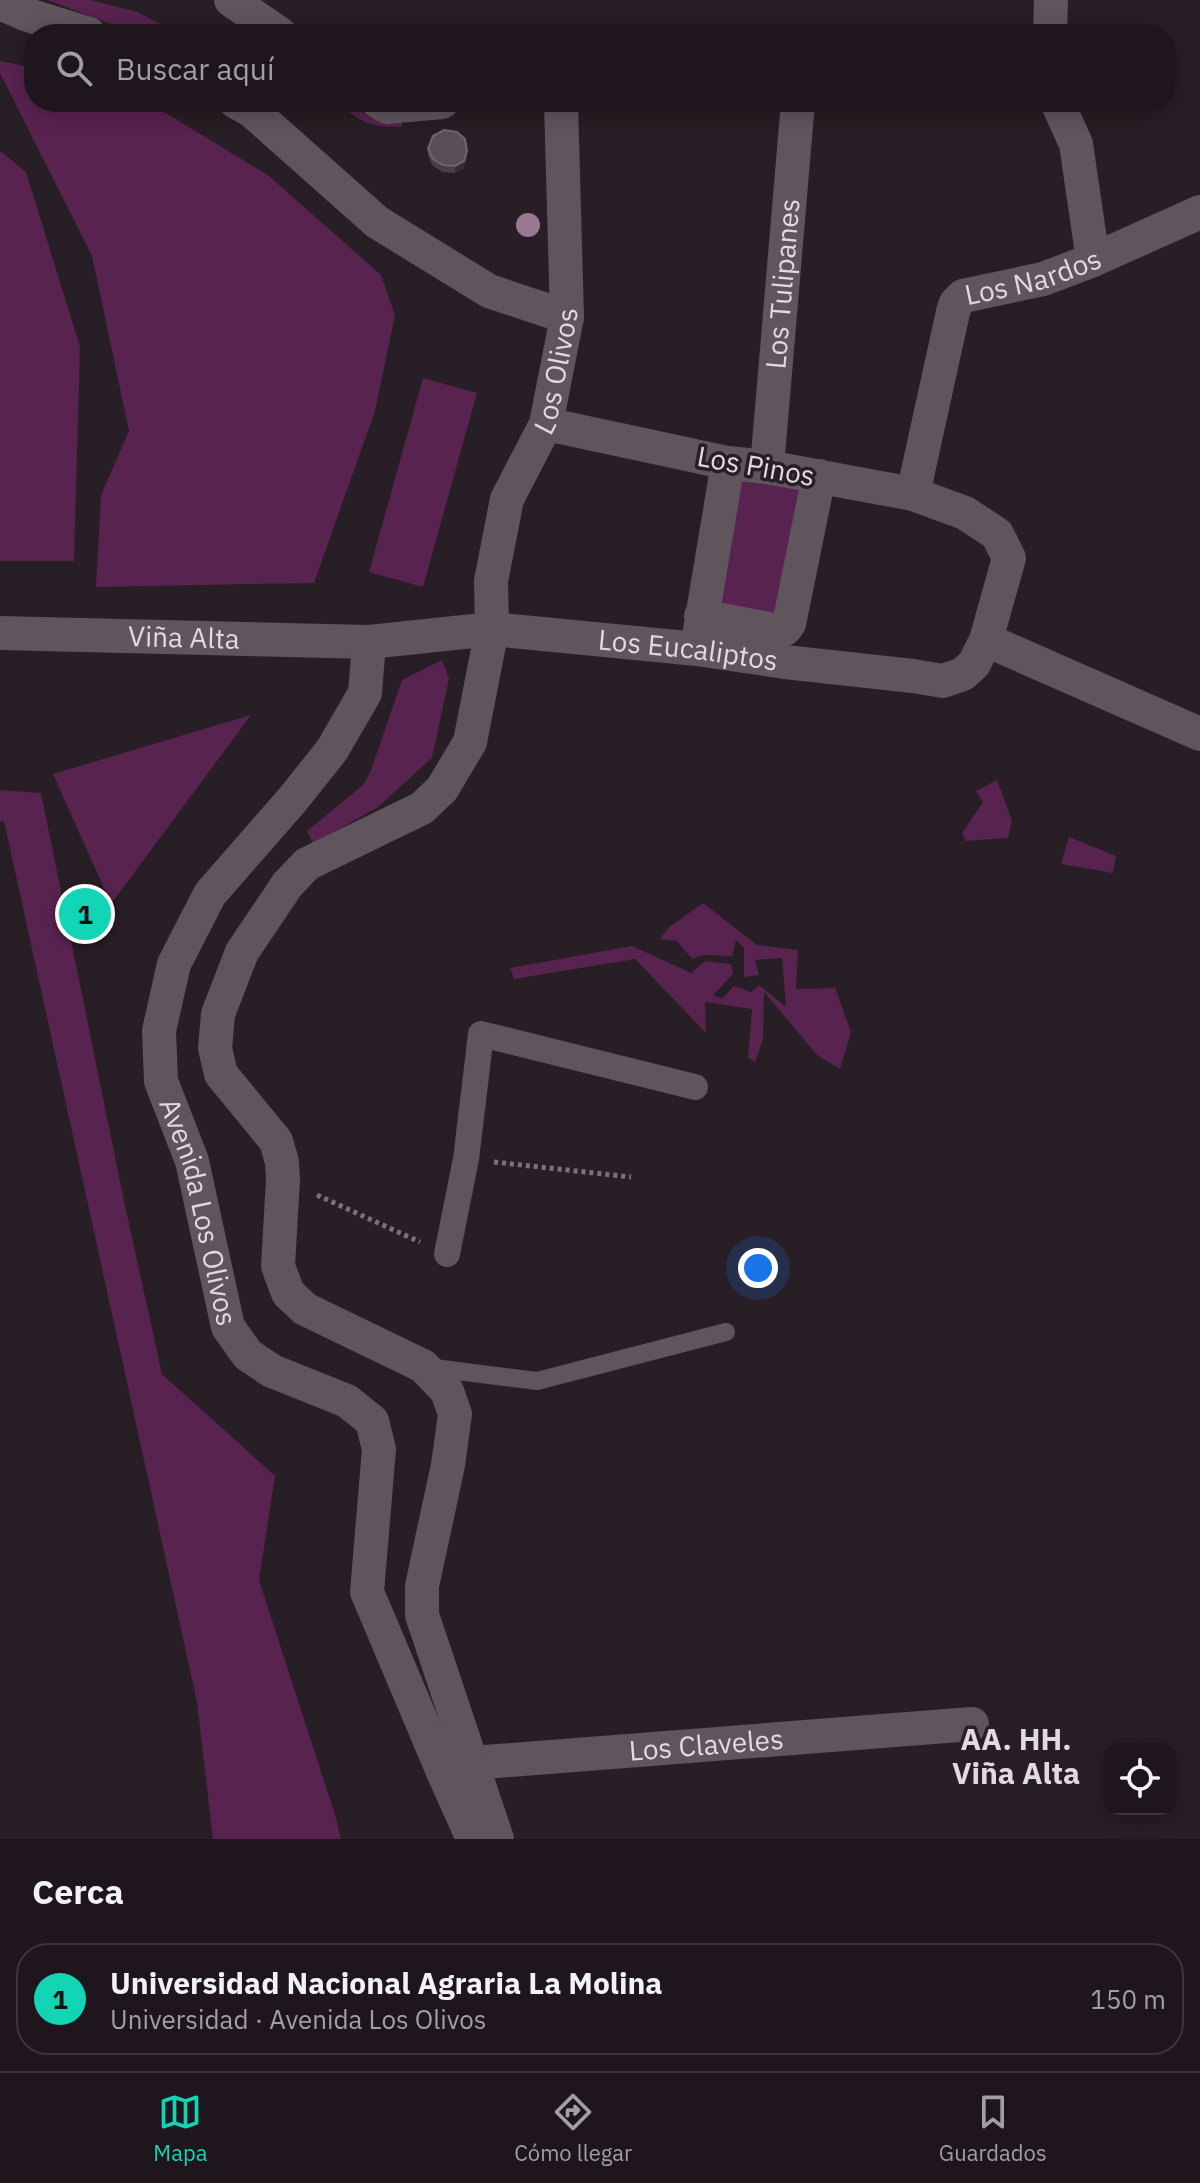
<!DOCTYPE html>
<html lang="es">
<meta charset="utf-8">
<style>
body{margin:0;font-family:"IBM Plex Sans",sans-serif;background:#2b2329;color:#f1f3f6}
.controls{position:absolute;right:24px;bottom:24px;display:grid;overflow:hidden;border-radius:16px;box-shadow:0 4px 20px #0003}
.controls button{width:72px;height:72px;display:grid;place-items:center;padding:0;border:0;border-bottom:2px solid #3c353b;background:#1e161c;color:#f1f3f6;font:40px sans-serif}
.you{position:absolute;left:758px;top:1268px;width:28px;height:28px;margin:-20px;border:6px solid #fff;border-radius:50%;background:#1a73e8;box-shadow:0 0 0 12px #1a73e833}
.badge{display:grid;place-items:center;width:52px;height:52px;border-radius:50%;background:#11d5b4;color:#111;font-size:26px;font-weight:700}
.pin{position:absolute;translate:-50% -50%;border:4px solid #fff;box-shadow:0 2px 8px #0006}
.list{margin:0;padding:0;list-style:none}
h2{display:flex;justify-content:space-between;align-items:center;height:104px;margin:0;padding:0 32px;font-size:34px}
h2 small{font-size:26px;font-weight:400;color:#a19fa3}
.list li{display:grid;grid-template-columns:52px 1fr auto;gap:24px;align-items:center;box-sizing:border-box;height:112px;margin:0 16px 16px;padding:0 16px;border:2px solid #3c353b;border-radius:32px}
.list b{display:block;font-size:30px;white-space:nowrap}
.list p{margin:0;font-size:26px;white-space:nowrap;color:#a19fa3}
.list em{font-size:26px;font-style:normal;color:#a19fa3}
.icon{flex:none;width:44px;height:44px;fill:none;stroke:currentColor;stroke-width:2;stroke-linecap:round;stroke-linejoin:round}
.map{position:relative;flex:none;width:1200px;height:1839px;overflow:hidden}
.search{position:absolute;background:#1e161c;box-shadow:0 4px 20px #0003;left:24px;right:24px;top:24px;height:88px;display:flex;align-items:center;gap:20px;box-sizing:border-box;padding:0 28px;border-radius:32px;color:#a19fa3;font-size:30px}
.sheet{height:232px;background:#1e161c}
nav{display:flex;justify-content:space-around;align-items:center;box-sizing:border-box;height:112px;border-top:2px solid #3c353b;background:#1e161c;font-size:22px;color:#a19fa3}
nav a{display:grid;justify-items:center;gap:4px}
nav .on{color:#11d5b4}
.map>svg:first-child{display:block}
.green{fill:#58234f}
.lines{fill:none;stroke-linecap:round;stroke-linejoin:round}
.path{stroke:#7c7379;stroke-width:5;stroke-dasharray:4 4;stroke-linecap:butt}
.service{stroke:#60545d;stroke-width:18}
.pedestrian{stroke:#60545d;stroke-width:26}
.minor{stroke:#60545d;stroke-width:34}
.tree{fill:#9b7892}
.wall{fill:#493f46}
.shaded-wall{fill:#352b32}
.building{fill:#5a4f57;stroke:#6f656c;stroke-width:2}
.labels{text-anchor:middle;stroke-width:7;stroke-linejoin:round;paint-order:stroke}
.street-label{font-size:28px;fill:#e1dadf;stroke:#281e25}
.neighbourhood-label{font-size:30px;font-weight:bold;fill:#e1dadf;stroke:#281e25}
</style>
<div class="map">
<svg width="1200" height="1839" viewBox="0 0 1200 1839">
<rect width="100%" height="100%" fill="#281e25"/>
<g class="green">
<polygon points="47,0 91,0 137,12 180,34 138,34"/>
<polygon points="0,61 34,68 34,102 148,102 269,176 381,275 395,315 375,411 314,583 96,587 101,495 129,431 92,256 0,73"/>
<path d="M 337,102 L 347,102 L 372,119 L 402,120 L 402,127 C 366,126 366,125 337,102 Z"/>
<polygon points="0,151 26,172 80,347 74,561 0,561"/>
<polygon points="423,378 477,393 423,587 369,572"/>
<polygon points="740,476 803,487 781,623 718,612"/>
<polygon points="442,660 449,679 432,758 378,807 313,844 307,831 363,785 370,773 402,680"/>
<polygon points="251,715 111,904 53,774"/>
<polygon points="997,780 1012,821 1008,838 966,841 962,833 983,802 976,791"/>
<polygon points="0,790 41,793 124,1201 162,1374 275,1476 259,1580 336,1818 341,1839 213,1839 197,1702 4,821 0,821"/>
<polygon points="1069,837 1116,856 1113,873 1061,864"/>
<polygon points="703,903 757,945 798,950 796,989 835,988 851,1032 840,1069 817,1055 764,992 763,1039 755,1062 748,1058 752,1009 705,1002 706,1033 635,959 514,979 510,968 632,946 691,973 705,961 731,964 733,974 713,995 722,999 734,986 751,992 759,985 786,1007 782,958 755,960 759,975 744,977 744,948 736,940 732,956 704,955 692,959 677,941 660,939 668,928"/>
</g>
<g class="lines">
<g class="path">
<polyline points="494,1162 631,1177"/>
<polyline points="317,1195 420,1242"/>
</g>
<polyline class="service" points="426,1367 537,1381 726,1332"/>
<polyline class="pedestrian" points="447,1254 466,1159 481,1034 695,1087"/>
<g class="minor">
<polyline points="231,0 280,34"/>
<polyline points="0,3 25,14 89,34"/>
<polyline points="1050,34 1051,0"/>
<polyline points="236,102 252,111 377,222 489,291 567,317"/>
<polyline points="378,102 387,107 442,102"/>
<polyline points="1057,102 1076,144 1093,260"/>
<path id="s1" d="M 767,467 L 798,102"/>
<path id="s2" d="M 913,494 L 953,312 L 956,303 L 963,296 L 1043,279 L 1093,260 L 1200,212"/>
<polyline points="701,616 779,631 785,629 789,624 819,476"/>
<path id="s3" d="M 0,633 L 369,642 L 492,629 L 697,649 L 785,662 L 913,676 L 943,681 L 963,674 L 974,664 L 986,640 L 1009,558 L 997,534 L 965,513 L 913,494 L 767,467 L 728,463 L 546,424"/>
<polyline points="699,636 728,463"/>
<polyline points="986,640 1200,734"/>
<path id="s4" d="M 369,642 L 365,693 L 332,750 L 293,799 L 210,894 L 174,964 L 159,1031 L 161,1081 L 192,1161 L 228,1327 L 248,1355 L 272,1371 L 347,1401 L 372,1421 L 379,1449 L 367,1592 L 443,1772 L 473,1839"/>
<path id="s5" d="M 450,1770 L 472,1763 L 972,1724"/>
<path id="s6" d="M 497,1839 L 422,1615 L 422,1586 L 448,1465 L 455,1414 L 447,1391 L 423,1366 L 305,1309 L 288,1293 L 278,1266 L 283,1180 L 282,1162 L 276,1141 L 221,1074 L 215,1048 L 218,1014 L 242,952 L 287,885 L 307,864 L 422,808 L 442,789 L 470,742 L 492,629 L 491,581 L 507,499 L 546,424 L 567,317 L 561,102"/>
</g>
</g>
<circle class="tree" cx="528" cy="225" r="12"/>
<polygon class="wall" points="428,149 467,158 464,168 455,173 443,172 433,166 428,156"/>
<polygon class="shaded-wall" points="467,151 467,158 464,168 455,173 455,166"/>
<polygon class="building" points="444,130 457,132 465,139 467,151 464,161 455,166 443,165 433,159 428,149 433,136"/>
<g class="labels">
<g class="street-label">
<text dy="10" stroke="none"><textPath href="#s2" startOffset="278">Los Nardos</textPath></text>
<text dy="10" stroke="none"><textPath href="#s1" startOffset="184">Los Tulipanes</textPath></text>
<text dy="10" stroke="none"><textPath href="#s6" startOffset="1728">Los Olivos</textPath></text>
<text transform="translate(756 466) rotate(10)" y="10">Los Pinos</text>
<text dy="10" stroke="none"><textPath href="#s3" startOffset="184">Viña Alta</textPath></text>
<text dy="10" stroke="none"><textPath href="#s3" startOffset="690">Los Eucaliptos</textPath></text>
<text dy="10" stroke="none"><textPath href="#s4" startOffset="640">Avenida Los Olivos</textPath></text>
<text dy="10" stroke="none"><textPath href="#s5" startOffset="258">Los Claveles</textPath></text>
</g>
<g class="neighbourhood-label">
<text x="1016" y="1750">AA. HH.<tspan x="1016" dy="34">Viña Alta</tspan></text>
</g>
</g>
</svg>
<div class="controls">
<button><svg class="icon" aria-label="locate" viewBox="0 0 24 24"><circle cx="12" cy="12" r="6"/><path d="M12 2v4M12 18v4M2 12h4M18 12h4"/></svg></button>
</div>
<div class="you"></div>
<div class="pin badge" style="left:85px;top:914px">1</div>
<div class="search"><svg class="icon" aria-label="search" viewBox="0 0 24 24"><circle cx="10" cy="10" r="6"/><path d="M15 15l6 6"/></svg>Buscar aquí</div>
</div>
<section class="sheet">
<h2>Cerca<small></small></h2>
<ul class="list">
<li><span class="badge">1</span><div><b>Universidad Nacional Agraria La Molina</b><p>Universidad · Avenida Los Olivos</p></div><em>150 m</em></li>
</ul>
</section>
<nav>
<a class="on"><svg class="icon" aria-label="map" viewBox="0 0 24 24"><path d="M3 6l6-2 6 2 6-2v14l-6 2-6-2-6 2zM9 4v14M15 6v14"/></svg>Mapa</a>
<a><svg class="icon" aria-label="directions" viewBox="0 0 24 24"><path d="M12 3l9 9-9 9-9-9zM9 14v-3h6M13 9l2 2-2 2"/></svg>Cómo llegar</a>
<a><svg class="icon" aria-label="saved" viewBox="0 0 24 24"><path d="M7 4h10v16l-5-4-5 4z"/></svg>Guardados</a>
</nav>
